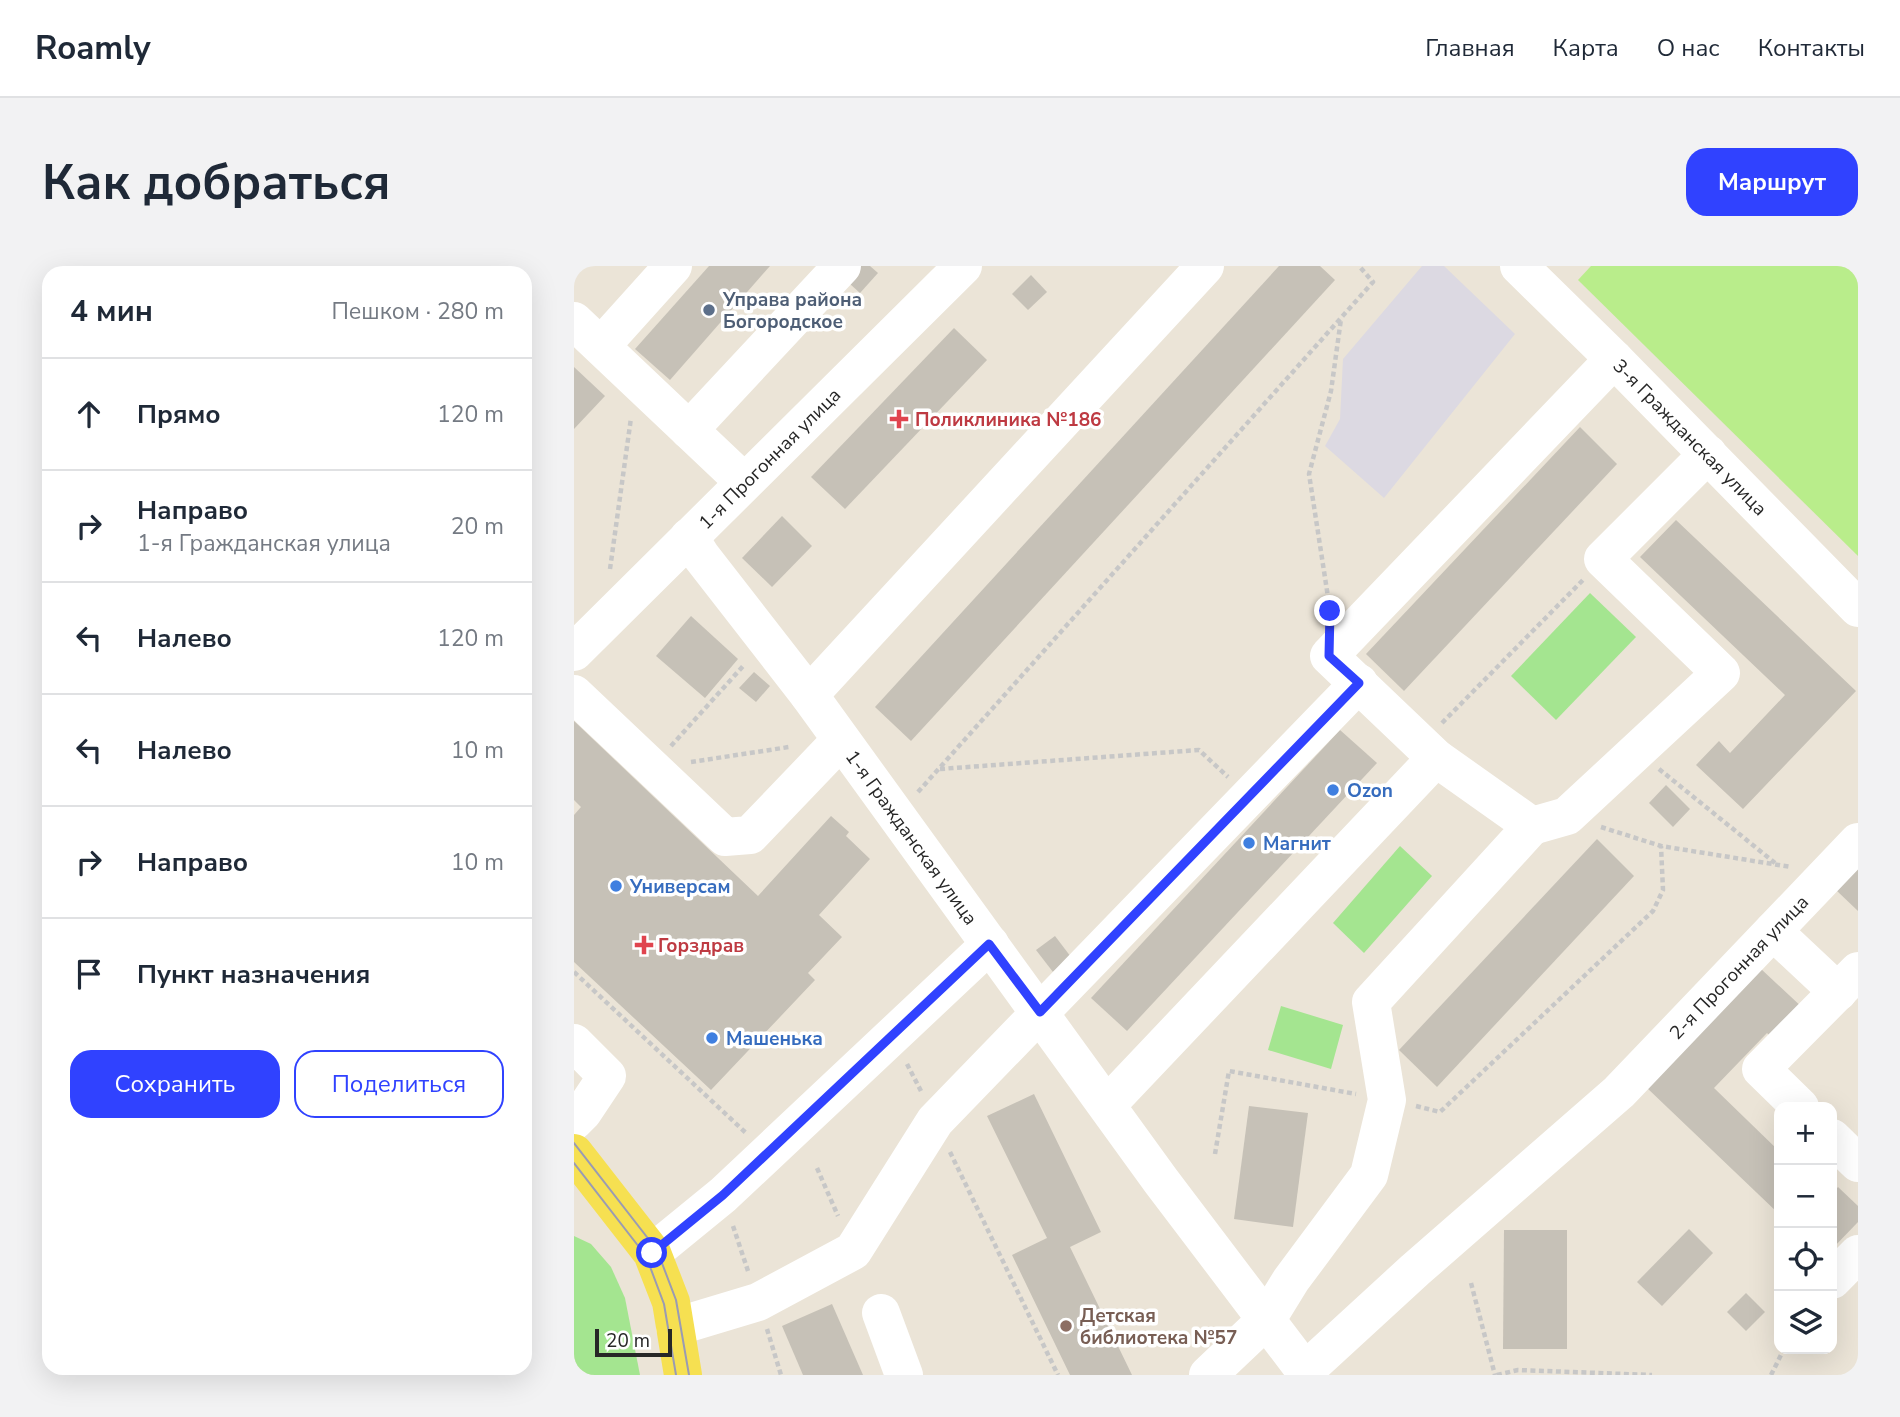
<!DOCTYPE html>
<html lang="ru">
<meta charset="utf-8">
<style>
body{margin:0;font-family:"Nunito Sans",sans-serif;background:#f2f2f3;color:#1f2937}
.controls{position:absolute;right:21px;bottom:21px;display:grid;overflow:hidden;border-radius:14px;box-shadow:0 7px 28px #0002}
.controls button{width:63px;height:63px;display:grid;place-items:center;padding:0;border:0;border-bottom:2px solid #e0e1e3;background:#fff;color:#1f2937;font:35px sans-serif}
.scale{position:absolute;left:21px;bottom:18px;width:77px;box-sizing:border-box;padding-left:7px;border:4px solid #272727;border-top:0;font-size:19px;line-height:24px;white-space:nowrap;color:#272727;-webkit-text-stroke:5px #fff;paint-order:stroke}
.stop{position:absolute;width:21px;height:21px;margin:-16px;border:5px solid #3042ff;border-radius:50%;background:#fff}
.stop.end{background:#3042ff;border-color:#fff;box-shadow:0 2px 7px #0008}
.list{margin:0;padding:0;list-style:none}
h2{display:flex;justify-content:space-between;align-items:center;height:91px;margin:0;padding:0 28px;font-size:30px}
h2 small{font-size:23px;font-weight:400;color:#747a83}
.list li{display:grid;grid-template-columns:46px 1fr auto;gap:21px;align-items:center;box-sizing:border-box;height:112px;padding:0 28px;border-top:2px solid #e0e1e3}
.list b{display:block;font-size:26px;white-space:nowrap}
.list p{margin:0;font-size:23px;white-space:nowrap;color:#747a83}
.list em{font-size:23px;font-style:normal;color:#747a83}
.actions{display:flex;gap:14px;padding:21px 28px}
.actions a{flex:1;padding:16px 0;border:2px solid #3042ff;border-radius:21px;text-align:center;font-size:24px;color:#3042ff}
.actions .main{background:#3042ff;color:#fff}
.icon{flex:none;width:38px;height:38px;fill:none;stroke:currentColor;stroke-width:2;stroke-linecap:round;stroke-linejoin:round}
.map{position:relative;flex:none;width:1284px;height:1109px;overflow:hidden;border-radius:21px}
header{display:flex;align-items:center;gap:42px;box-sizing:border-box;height:98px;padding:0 35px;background:#fff;border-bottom:2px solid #e0e1e3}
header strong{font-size:33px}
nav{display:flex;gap:38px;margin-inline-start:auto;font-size:24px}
.intro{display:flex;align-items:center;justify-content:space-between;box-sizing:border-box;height:168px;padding:0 42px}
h1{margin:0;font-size:49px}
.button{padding:18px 32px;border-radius:21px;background:#3042ff;color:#fff;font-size:24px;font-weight:700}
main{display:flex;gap:42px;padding:0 42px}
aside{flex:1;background:#fff;border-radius:21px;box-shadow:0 7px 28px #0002}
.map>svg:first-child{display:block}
.industrial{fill:#dcd9e2}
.green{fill:#a4e590}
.pitch{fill:#b9ed8b}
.building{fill:#c6c1b7}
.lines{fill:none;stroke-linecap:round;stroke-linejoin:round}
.path{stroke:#c7c7c7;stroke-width:4.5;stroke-dasharray:5 3.5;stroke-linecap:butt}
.minor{stroke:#fff;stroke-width:38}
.major{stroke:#f6e051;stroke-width:38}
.tram{stroke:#9a9bb3;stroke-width:2}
.route{stroke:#3042ff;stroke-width:9}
.service-dot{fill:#5c6f8a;stroke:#fff;stroke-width:2.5}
.health-dot{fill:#e0444e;stroke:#fff;stroke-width:2.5}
.shop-dot{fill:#3f7fe0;stroke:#fff;stroke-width:2.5}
.education-dot{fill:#8d6e63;stroke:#fff;stroke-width:2.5}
.labels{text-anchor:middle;stroke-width:7;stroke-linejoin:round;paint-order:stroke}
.service-label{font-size:19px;font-weight:bold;fill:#4e5e75;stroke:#fff;text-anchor:start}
.health-label{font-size:19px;font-weight:bold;fill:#be3a42;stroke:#fff;text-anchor:start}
.street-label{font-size:19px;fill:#272727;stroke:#fff}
.shop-label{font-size:19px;font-weight:bold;fill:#366cbe;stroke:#fff;text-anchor:start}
.education-label{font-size:19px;font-weight:bold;fill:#785e54;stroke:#fff;text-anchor:start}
</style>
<header>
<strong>Roamly</strong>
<nav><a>Главная</a><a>Карта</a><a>О нас</a><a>Контакты</a></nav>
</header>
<div class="intro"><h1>Как добраться</h1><a class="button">Маршрут</a></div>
<main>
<aside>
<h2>4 мин<small>Пешком · 280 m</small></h2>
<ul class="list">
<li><svg class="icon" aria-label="ahead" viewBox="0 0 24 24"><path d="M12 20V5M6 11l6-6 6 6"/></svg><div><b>Прямо</b></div><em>120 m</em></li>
<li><svg class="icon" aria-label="right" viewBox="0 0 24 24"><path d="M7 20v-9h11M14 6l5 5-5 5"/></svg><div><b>Направо</b><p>1-я Гражданская улица</p></div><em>20 m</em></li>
<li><svg class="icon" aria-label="left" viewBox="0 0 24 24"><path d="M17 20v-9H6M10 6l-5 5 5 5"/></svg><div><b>Налево</b></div><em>120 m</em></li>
<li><svg class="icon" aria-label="left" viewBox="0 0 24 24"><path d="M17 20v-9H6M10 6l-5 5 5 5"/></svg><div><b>Налево</b></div><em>10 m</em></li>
<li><svg class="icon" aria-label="right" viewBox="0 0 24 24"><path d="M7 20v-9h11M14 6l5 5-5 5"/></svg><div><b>Направо</b></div><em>10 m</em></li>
<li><svg class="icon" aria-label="arrive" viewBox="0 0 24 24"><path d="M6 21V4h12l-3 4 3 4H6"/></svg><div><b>Пункт назначения</b></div></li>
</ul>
<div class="actions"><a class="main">Сохранить</a><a>Поделиться</a></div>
</aside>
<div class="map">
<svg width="1284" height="1109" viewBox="0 0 1284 1109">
<rect width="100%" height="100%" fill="#ebe4d7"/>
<polygon class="industrial" points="848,0 870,0 941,68 810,232 751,180 766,153 769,93"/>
<g class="green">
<polygon points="1016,327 1062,371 982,454 937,410"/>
<polygon points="826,580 858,610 790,687 759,657"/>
<polygon points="707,740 769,759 757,803 694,784"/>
<polygon points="0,970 17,978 37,1001 51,1032 66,1109 0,1109"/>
</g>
<polygon class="pitch" points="1017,0 1284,0 1284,290 1004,14"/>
<g class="building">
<polygon points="135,0 196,0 96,114 61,83"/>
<polygon points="274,0 296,0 304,7 286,27 266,9"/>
<polygon points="705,0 746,0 761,14 337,475 301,441"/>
<polygon points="457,9 473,26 454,44 438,28"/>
<polygon points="380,62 413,94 271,243 237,211"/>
<polygon points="0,101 31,130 0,163"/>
<polygon points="1006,161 1043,198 830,425 792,388"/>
<polygon points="208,250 238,280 198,321 168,292"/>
<polygon points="1102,254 1282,425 1169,543 1122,499 1145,475 1156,487 1211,429 1066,291"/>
<polygon points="117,350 164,393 131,432 82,390"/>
<polygon points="180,406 196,420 182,436 165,422"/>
<polygon points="0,455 184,630 257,550 275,566 272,570 296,593 245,649 268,671 234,707 241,714 137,824 0,696 0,549 7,541 0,534"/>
<polygon points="766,464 803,497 553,765 517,732"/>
<polygon points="1092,519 1116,543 1099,561 1075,537"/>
<polygon points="1023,573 1060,610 863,821 825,784"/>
<polygon points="1284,601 1284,645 1262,624"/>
<polygon points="481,670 497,691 479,706 462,684"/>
<polygon points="1186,702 1231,744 1201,775 1193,767 1140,822 1205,885 1205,948 1072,821"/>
<polygon points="460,828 527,966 496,981 558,1109 496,1109 438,989 473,972 413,850"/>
<polygon points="675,840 734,847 719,961 660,953"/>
<polygon points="1264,921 1284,940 1284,956 1258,983 1258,928"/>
<polygon points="1115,963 1139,987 1088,1040 1063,1016"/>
<polygon points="930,964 993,964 993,1083 929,1083"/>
<polygon points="1172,1027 1191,1046 1172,1065 1153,1046"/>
<polygon points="258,1038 289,1109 229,1109 208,1060"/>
</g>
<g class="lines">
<g class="path">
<polyline points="36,303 57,152"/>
<polyline points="756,344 735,208 757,125 767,53"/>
<polyline points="868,457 1009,314"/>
<polyline points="97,480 171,398"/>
<polyline points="117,496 215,481"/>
<polyline points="366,503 625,484 654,511"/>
<polyline points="1085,503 1201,597"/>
<polyline points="344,526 799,16 785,0"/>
<polyline points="1027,561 1087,580 1217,601"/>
<polyline points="0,706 172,867"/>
<polyline points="333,798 347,825"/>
<polyline points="842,840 866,846 1079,645 1089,624 1087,580"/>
<polyline points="376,886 484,1109"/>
<polyline points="641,888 655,805 782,828"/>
<polyline points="243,902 264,950"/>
<polyline points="159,960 174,1005"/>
<polyline points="897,1017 921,1109"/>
<polyline points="193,1063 207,1109"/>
<polyline points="923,1109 944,1104 1078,1109"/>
<polyline points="1197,1109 1210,1083"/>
</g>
<g class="minor">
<path id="s1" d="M 945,0 L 1040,93 L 1284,342"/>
<polyline points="0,55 170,216"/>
<polyline points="27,80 99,0"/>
<polyline points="115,164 268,0"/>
<path id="s2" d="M 115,271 L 127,290 L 235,429 L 587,915 L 734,1109"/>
<path id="s3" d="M 0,386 L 389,0"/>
<polyline points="0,428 151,571 176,569 267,474"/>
<polyline points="235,429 631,0"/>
<polyline points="958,560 993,550 1147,407 1029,293 1134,188"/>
<polyline points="1199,665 1264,726"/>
<polyline points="0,777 33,810 9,846 0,855"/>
<polyline points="533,839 862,492"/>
<polyline points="1226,841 1187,803 1284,705"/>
<polyline points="1258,872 1284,897"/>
<polyline points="78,987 149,929 416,678"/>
<polyline points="1258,1014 1284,988"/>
<polyline points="307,1047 330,1109"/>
<polyline points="101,1061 184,1036 279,985 361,855 785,417"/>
<path id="s4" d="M 731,1105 L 841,1004 L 1045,826 L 1284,576"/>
<polyline points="634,1109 693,1053 717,1014 795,909 813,834 797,736 958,560 862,492 755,390 1040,93"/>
</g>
<polyline class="major" points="0,887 78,987 97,1036 109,1109"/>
<g class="tram">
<polyline points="0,877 83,984 102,1034 115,1109"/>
<polyline points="0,897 72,990 90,1038 102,1109"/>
</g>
</g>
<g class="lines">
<polyline class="route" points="78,987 149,929 415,678 466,746 785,417 755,390 756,345"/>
</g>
<circle class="service-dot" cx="135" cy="44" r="7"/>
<g class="health-dot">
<path d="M321.5 142.5h7v7h7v7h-7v7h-7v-7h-7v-7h7z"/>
<path d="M66.5 668.5h7v7h7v7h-7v7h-7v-7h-7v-7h7z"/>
</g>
<g class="shop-dot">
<circle cx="759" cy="524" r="7"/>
<circle cx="675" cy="577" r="7"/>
<circle cx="42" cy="620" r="7"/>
<circle cx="138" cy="772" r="7"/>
</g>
<circle class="education-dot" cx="492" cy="1060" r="7"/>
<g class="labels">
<g class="service-label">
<text x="149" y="40">Управа района<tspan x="149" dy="22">Богородское</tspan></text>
</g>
<g class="health-label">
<text x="341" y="160">Поликлиника №186</text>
<text x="84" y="686">Горздрав</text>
</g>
<g class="street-label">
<text dy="7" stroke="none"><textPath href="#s1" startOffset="242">3-я Гражданская улица</textPath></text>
<text dy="7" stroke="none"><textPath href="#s3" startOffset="275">1-я Прогонная улица</textPath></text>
<text dy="7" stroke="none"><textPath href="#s2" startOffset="374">1-я Гражданская улица</textPath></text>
<text dy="7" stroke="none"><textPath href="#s4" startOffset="593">2-я Прогонная улица</textPath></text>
</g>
<g class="shop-label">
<text x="773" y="531">Ozon</text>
<text x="689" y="584">Магнит</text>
<text x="56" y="627">Универсам</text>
<text x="152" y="779">Машенька</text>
</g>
<g class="education-label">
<text x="506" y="1056">Детская<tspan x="506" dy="22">библиотека №57</tspan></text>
</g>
</g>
</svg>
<div class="controls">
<button>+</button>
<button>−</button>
<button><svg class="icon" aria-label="locate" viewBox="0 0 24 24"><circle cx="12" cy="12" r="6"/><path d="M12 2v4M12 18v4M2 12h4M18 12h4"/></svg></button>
<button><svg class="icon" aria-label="layers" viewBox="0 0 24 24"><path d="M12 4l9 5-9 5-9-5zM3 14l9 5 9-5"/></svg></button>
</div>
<div class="scale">20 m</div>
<div class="stop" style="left:78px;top:987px"></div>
<div class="stop end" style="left:756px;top:345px"></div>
</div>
</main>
